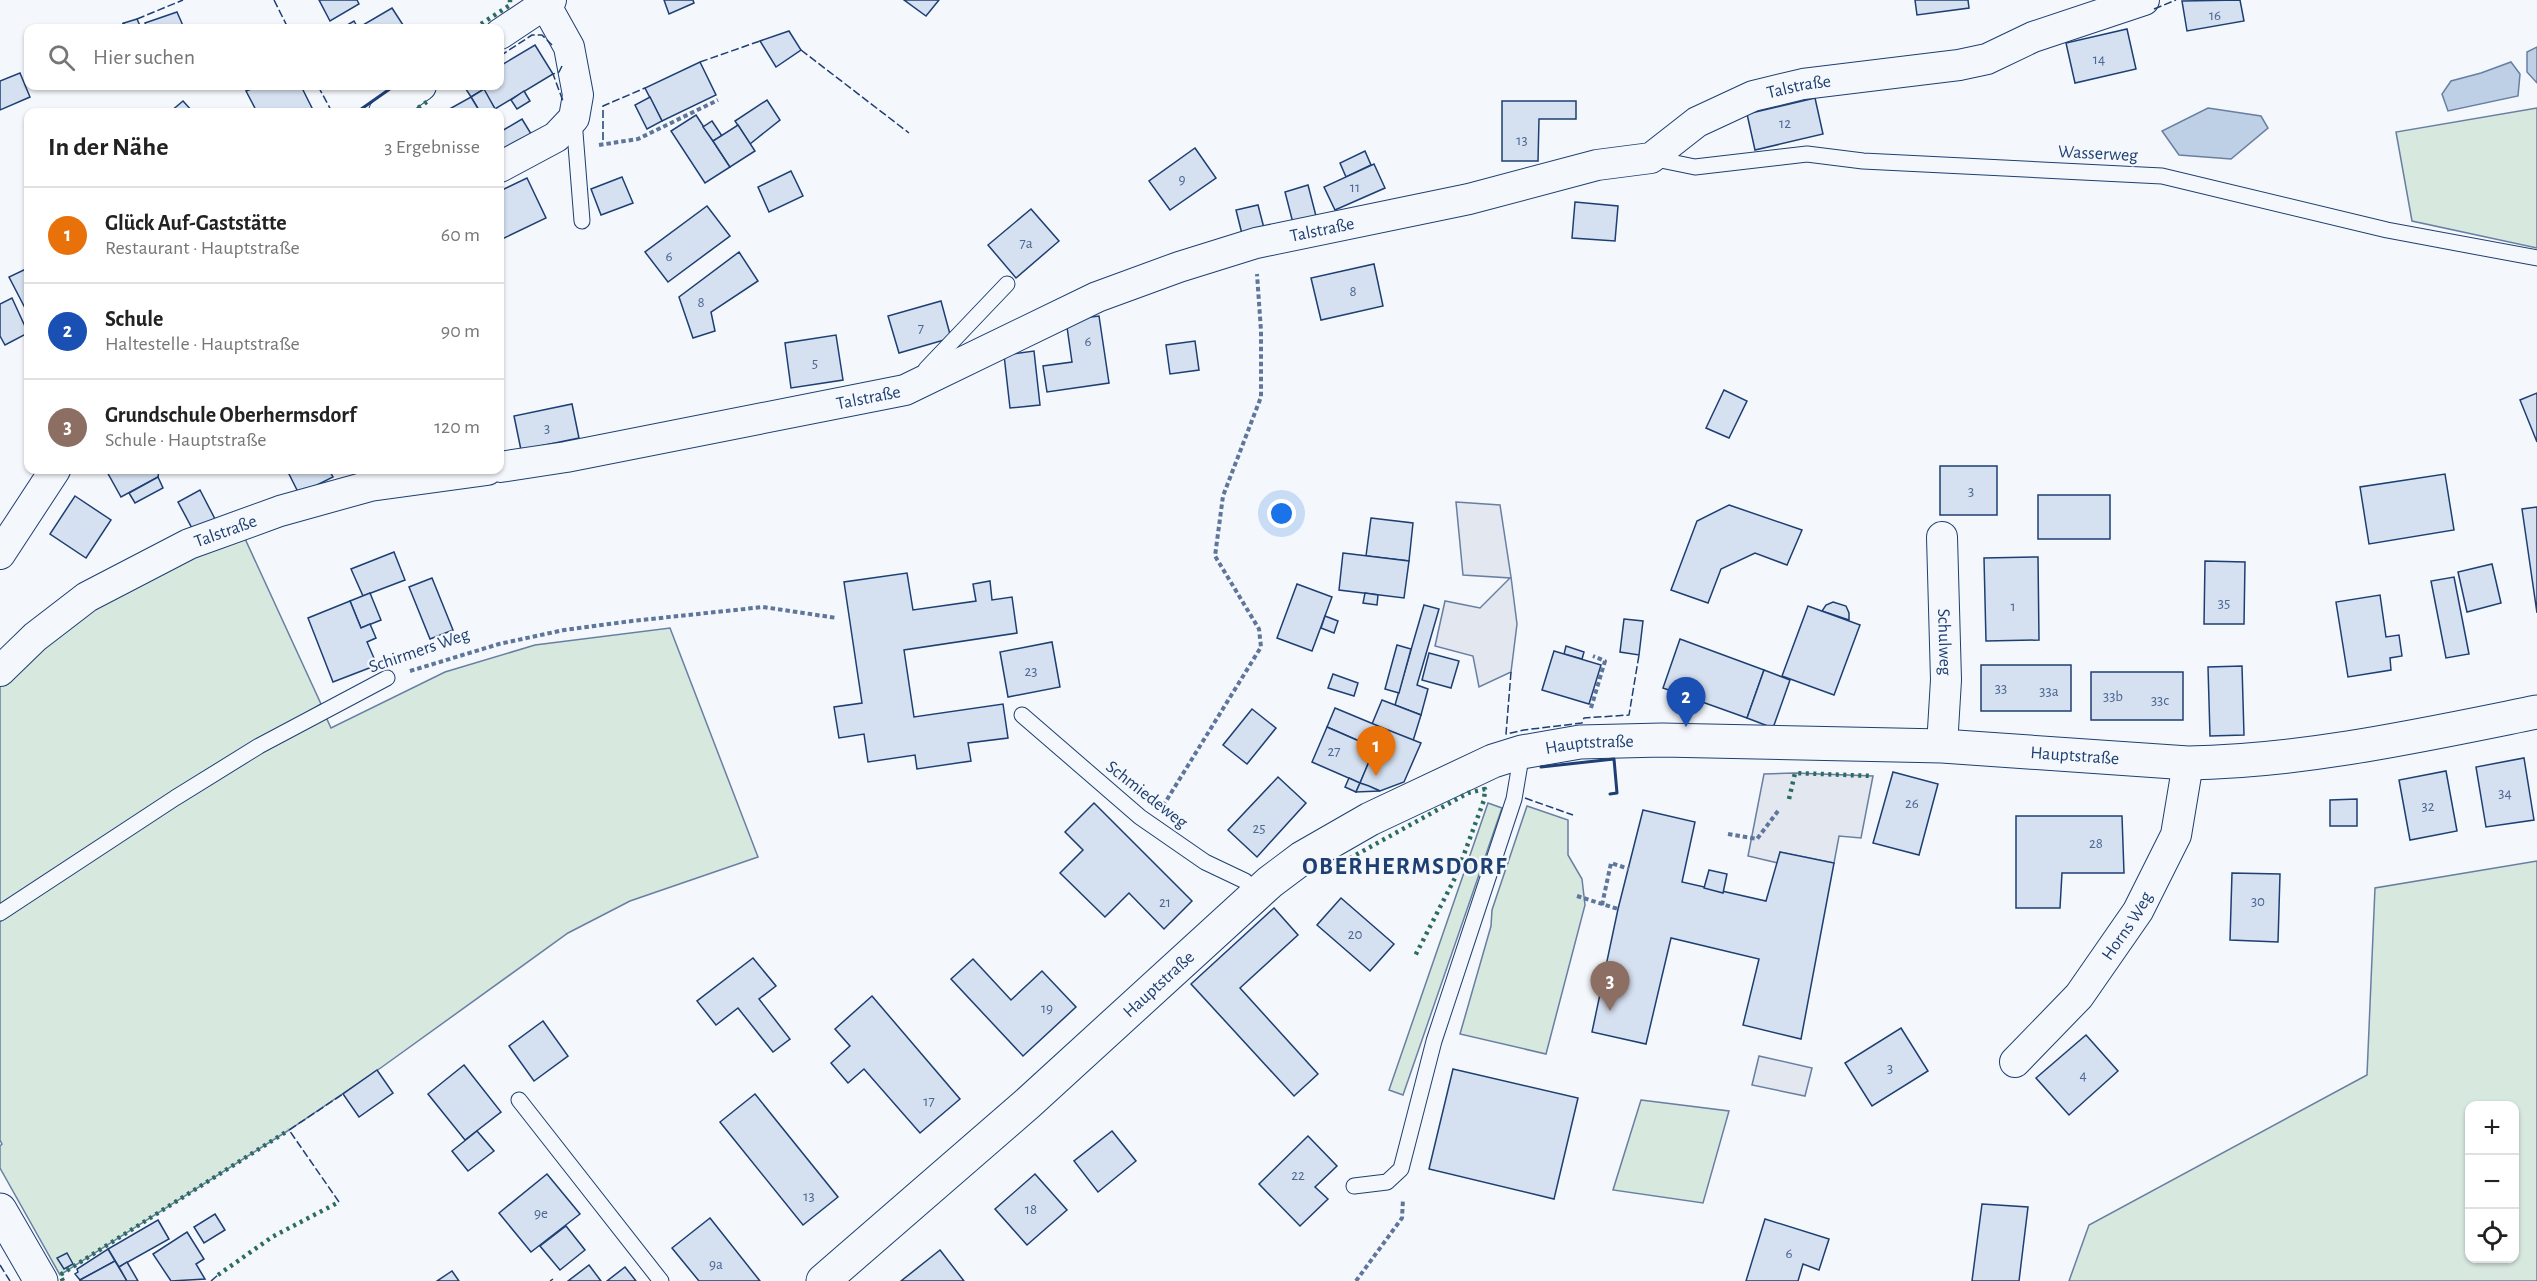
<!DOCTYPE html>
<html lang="de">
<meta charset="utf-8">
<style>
body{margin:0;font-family:"Alegreya Sans",sans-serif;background:#f2f2f2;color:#222}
.controls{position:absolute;right:18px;bottom:18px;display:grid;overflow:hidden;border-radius:12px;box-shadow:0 2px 4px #0004}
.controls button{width:54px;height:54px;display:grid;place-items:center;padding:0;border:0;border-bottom:2px solid #e0e0e0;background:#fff;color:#222;font:30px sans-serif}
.you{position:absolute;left:1282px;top:514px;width:21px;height:21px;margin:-15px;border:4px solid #fff;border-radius:50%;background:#1a73e8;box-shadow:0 0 0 9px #1a73e833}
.badge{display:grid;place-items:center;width:39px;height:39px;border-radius:50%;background:#c62828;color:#fff;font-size:20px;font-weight:700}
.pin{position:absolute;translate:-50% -50px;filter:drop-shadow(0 2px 3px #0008)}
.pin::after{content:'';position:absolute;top:32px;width:21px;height:18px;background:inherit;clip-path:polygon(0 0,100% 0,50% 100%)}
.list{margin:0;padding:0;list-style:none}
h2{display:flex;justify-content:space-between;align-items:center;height:78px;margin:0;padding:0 24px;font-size:26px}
h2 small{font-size:20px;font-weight:400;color:#767676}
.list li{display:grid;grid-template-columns:39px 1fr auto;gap:18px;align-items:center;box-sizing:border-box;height:96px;padding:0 24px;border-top:2px solid #e0e0e0}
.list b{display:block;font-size:22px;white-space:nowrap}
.list p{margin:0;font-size:20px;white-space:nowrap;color:#767676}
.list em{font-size:20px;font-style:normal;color:#767676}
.icon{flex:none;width:33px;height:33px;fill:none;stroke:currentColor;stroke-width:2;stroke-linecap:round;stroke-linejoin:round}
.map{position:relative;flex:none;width:2537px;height:1281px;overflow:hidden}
.search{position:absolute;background:#fff;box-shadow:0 2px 4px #0004;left:24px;top:24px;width:480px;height:66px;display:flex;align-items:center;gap:15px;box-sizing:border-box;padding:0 21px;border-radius:12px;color:#767676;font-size:22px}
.panel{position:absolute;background:#fff;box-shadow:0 2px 4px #0004;left:24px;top:108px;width:480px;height:366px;border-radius:12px}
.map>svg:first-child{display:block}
.green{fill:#d7e8df;stroke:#687fa3;stroke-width:1.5;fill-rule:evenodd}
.parking{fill:#e3e8f0;stroke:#687fa3;stroke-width:1.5}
.water{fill:#bed0e5;stroke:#687fa3;stroke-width:1.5}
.building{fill:#d5e0f0;stroke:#1d3f73;stroke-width:1.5}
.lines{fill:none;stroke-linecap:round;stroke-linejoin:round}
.lane-casing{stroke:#1d3f73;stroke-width:17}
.street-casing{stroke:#1d3f73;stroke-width:32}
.secondary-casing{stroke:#1d3f73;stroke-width:35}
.path{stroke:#5e769c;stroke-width:4;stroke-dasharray:4.5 3;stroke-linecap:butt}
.lane{stroke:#f4f7fb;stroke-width:15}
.street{stroke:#f4f7fb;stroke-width:30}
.secondary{stroke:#f4f7fb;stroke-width:33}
.hedge{stroke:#2c6c60;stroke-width:4.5;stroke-dasharray:3 4.5;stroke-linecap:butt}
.fence{stroke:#1d3f73;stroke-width:1.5;stroke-dasharray:8 3;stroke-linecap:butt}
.wall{stroke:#1d3f73;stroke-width:3}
.labels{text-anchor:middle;stroke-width:4.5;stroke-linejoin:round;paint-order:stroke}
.number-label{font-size:15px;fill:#4b6792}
.street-label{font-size:18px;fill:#1d3f73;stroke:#f4f7fb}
.district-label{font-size:24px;font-weight:bold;letter-spacing:1.5px;fill:#1d3f73;stroke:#f4f7fb}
</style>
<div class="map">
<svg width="2537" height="1281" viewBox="0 0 2537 1281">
<rect width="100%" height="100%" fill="#f4f7fb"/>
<g class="green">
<polygon points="2537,108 2537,248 2412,221 2396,132"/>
<polygon points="241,530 321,704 126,823 0,905 0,679 92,600"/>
<path d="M 670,628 L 758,857 L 630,901 L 568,933 L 382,1067 L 289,1130 L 60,1275 L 0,1168 L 0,1146 L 2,1144 L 0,1140 L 0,922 C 107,850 212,777 326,717 L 331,728 L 445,672 L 535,645 Z"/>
<polygon points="1488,803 1502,808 1403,1095 1389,1090"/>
<polygon points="1527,806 1568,820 1568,855 1582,879 1585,905 1546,1054 1460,1034 1491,926 1492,910"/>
<path d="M 2537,861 L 2537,1281 L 2069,1281 L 2089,1225 L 2367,1075 L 2375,888 ZM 2470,1106 L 2514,1106 L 2514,1258 L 2470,1258 Z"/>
<polygon points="1641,1100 1729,1111 1703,1203 1613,1190"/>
</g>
<g class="parking">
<polygon points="1456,502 1500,505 1511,577 1517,624 1511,672 1479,687 1473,656 1435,646 1445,601 1480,608 1510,578 1463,575"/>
<polygon points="1795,773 1873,776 1861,838 1839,836 1834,863 1780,852 1778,863 1748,856 1764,774"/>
<polygon points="1759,1056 1812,1068 1805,1096 1752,1085"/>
</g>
<g class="water">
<polygon points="2537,47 2537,83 2527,72 2527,52"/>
<polygon points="2511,62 2520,74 2518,96 2448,111 2442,94 2451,81 2481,73"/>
<polygon points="2208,108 2261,116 2268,128 2231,159 2179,155 2162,131"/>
</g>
<g class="building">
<polygon points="319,0 357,0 359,4 330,21"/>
<polygon points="664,0 693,0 694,3 669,14"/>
<polygon points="904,0 939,0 926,16"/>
<polygon points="1915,0 1968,0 1969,8 1917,15"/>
<polygon points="2240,0 2244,21 2187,31 2182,1"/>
<polygon points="392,8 405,28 342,28 354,21 358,28"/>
<polygon points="177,12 184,28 147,28 145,23"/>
<polygon points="137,19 141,28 126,28 124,23"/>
<polygon points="2127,29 2136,69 2075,83 2066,43"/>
<polygon points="789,31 801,50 776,67 760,41"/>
<polygon points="535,45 553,74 495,109 481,86 500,86 500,66"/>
<polygon points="700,62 716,95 662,121 645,88"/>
<polygon points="20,73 30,97 0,110 0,81"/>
<polygon points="259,86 301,86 314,112 257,112 246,91"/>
<polygon points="464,86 481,86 484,89 471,97"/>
<polygon points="484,89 495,109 489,112 480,112 471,97"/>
<polygon points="524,91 530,101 517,109 511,100"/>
<polygon points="471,97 480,112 444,112"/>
<polygon points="650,97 662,121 647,129 635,105"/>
<polygon points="1815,98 1823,134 1755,150 1747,114"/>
<polygon points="767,100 780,120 750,144 735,121"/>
<polygon points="183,101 193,112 170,112"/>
<polygon points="1502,101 1576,101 1576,119 1539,119 1538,161 1502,161"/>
<polygon points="696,115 730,167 705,183 671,131"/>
<polygon points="522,119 533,137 505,154 500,144 500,132"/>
<polygon points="712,121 722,136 713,141 703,127"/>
<polygon points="738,125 755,151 730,167 713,141"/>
<polygon points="1195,148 1216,178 1170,210 1149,181"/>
<polygon points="1365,151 1371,165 1346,177 1340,163"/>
<polygon points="1374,164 1385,188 1335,210 1324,187"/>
<polygon points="791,171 803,196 769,212 758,187"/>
<polygon points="622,177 633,203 601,215 591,189"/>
<polygon points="527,178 546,218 500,240 500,191"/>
<polygon points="1308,185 1316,216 1293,223 1285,192"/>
<polygon points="1575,202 1618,206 1615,241 1572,238"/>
<polygon points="1258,205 1265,232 1243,238 1236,210"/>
<polygon points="707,206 730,236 668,282 645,252"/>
<polygon points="1031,209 1059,241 1016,278 988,245"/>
<polygon points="739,252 758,281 711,312 715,331 693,338 679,297"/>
<polygon points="1374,264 1383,306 1321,320 1311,278"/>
<polygon points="28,268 28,306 25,308 9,277"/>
<polygon points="12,298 28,333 5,345 0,336 0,304"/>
<polygon points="941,301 951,338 899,353 888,316"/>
<polygon points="1099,316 1109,383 1047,392 1043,366 1072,362 1066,320"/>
<polygon points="836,335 843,380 791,388 785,343"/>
<polygon points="1195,341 1199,370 1170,374 1166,345"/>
<polygon points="1034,351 1040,405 1010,408 1004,355"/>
<polygon points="1724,390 1747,401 1729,438 1706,428"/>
<polygon points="2537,393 2537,442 2520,400"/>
<polygon points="572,404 579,438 521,450 514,416"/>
<rect x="1940" y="466" width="57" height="49"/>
<polygon points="106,470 159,470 158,477 121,497"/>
<polygon points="287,470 329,470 333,477 299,494"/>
<polygon points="2445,474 2454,530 2369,544 2360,487"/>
<polygon points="158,477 163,488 135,503 129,493"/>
<polygon points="200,490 215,519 193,530 178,502"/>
<rect x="2038" y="495" width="72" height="44"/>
<polygon points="75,496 111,520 86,558 50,534"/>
<polygon points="1729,505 1802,530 1787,565 1755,553 1721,569 1708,603 1671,590 1697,521"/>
<polygon points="2537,507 2537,613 2522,509"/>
<polygon points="1371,518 1413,523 1409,561 1366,556"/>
<polygon points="394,552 405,580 363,596 351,569"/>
<polygon points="1343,553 1409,561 1404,598 1339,590"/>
<polygon points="2038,557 2039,640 1986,641 1984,558"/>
<polygon points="2205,561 2245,562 2244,624 2204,624"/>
<polygon points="2492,564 2501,603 2467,612 2458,572"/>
<polygon points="907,573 913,610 976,601 973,584 990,581 992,600 1012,597 1017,633 904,650 914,717 1003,704 1008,738 968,743 971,761 917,769 915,755 868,762 864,734 839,738 834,707 862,703 844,582"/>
<polygon points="2454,577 2469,654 2446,658 2431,581"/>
<polygon points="432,578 453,630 430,639 409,587"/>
<polygon points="1297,584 1332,597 1312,651 1277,638"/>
<polygon points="370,593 381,620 361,628 350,601"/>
<polygon points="1365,593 1378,595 1377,605 1363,603"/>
<polygon points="2380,595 2386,637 2399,635 2402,656 2390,658 2391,670 2348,677 2336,602"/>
<polygon points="350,601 361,628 370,624 376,638 367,642 377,665 333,682 308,618"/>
<polygon points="1833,602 1846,606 1849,613 1849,620 1822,611 1826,605"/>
<polygon points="1424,605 1439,609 1417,685 1428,689 1421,715 1395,705"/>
<polygon points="1808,606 1860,625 1834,695 1782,676"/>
<polygon points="1325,616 1338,621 1334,633 1321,628"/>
<polygon points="1624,619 1643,621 1639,655 1620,652"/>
<polygon points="1680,639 1764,670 1747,718 1663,688"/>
<polygon points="1052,642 1060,687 1008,697 1000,652"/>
<polygon points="1397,645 1411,649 1399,693 1385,689"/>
<polygon points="1566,646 1584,652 1582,659 1564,654"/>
<polygon points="1554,651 1601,665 1589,704 1542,690"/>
<polygon points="1429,653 1459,661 1451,688 1422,680"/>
<rect x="1981" y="665" width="90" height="46"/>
<polygon points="2242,666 2244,735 2210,736 2208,667"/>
<polygon points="1764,670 1790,680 1773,728 1747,718"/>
<rect x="2091" y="672" width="92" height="48"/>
<polygon points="1333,674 1358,683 1354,696 1328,688"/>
<polygon points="1382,700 1421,715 1413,741 1372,724"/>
<polygon points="1335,708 1383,728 1375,748 1327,727"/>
<polygon points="1252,709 1276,728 1247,764 1223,745"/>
<polygon points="1327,727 1375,748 1360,783 1312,762"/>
<polygon points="1383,728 1421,743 1404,782 1380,791 1360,783"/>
<polygon points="2524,758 2534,820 2486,827 2476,767"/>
<polygon points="2446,771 2457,831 2410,840 2399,780"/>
<polygon points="1893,772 1938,784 1919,855 1873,843"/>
<polygon points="1278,777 1306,803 1257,857 1228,830"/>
<polygon points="1349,778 1360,783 1356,792 1345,787"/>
<polygon points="1360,783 1369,786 1380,791 1356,792"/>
<polygon points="2357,799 2357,826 2330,826 2330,800"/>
<polygon points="1094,803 1192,901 1164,929 1129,893 1105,917 1060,873 1083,850 1065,832"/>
<polygon points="1643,810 1695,822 1682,882 1766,901 1780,852 1834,863 1801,1039 1743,1025 1759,959 1671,938 1646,1044 1592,1032 1618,909"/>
<polygon points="2016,816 2122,816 2124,873 2062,873 2060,908 2016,908"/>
<polygon points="1709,870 1727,874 1723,893 1704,888"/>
<polygon points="2232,873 2280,874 2278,942 2230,940"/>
<polygon points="1341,898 1394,944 1370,971 1317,925"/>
<polygon points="1274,908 1298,935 1240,988 1318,1074 1294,1096 1191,984"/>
<polygon points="753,958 776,986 759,999 790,1039 773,1052 738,1008 716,1025 697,1001"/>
<polygon points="973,959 1011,1000 1042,971 1076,1007 1023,1056 951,979"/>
<polygon points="872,996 960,1099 920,1133 864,1069 848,1083 831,1063 850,1046 835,1029"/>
<polygon points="543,1021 568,1056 534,1081 509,1046"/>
<polygon points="1901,1028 1928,1071 1872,1106 1845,1063"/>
<polygon points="2086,1035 2118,1071 2069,1115 2036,1078"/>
<polygon points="464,1065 501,1112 465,1140 428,1094"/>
<polygon points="1453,1069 1578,1098 1554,1199 1429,1169"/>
<polygon points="377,1070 393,1093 359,1117 343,1094"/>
<polygon points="755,1094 838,1197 803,1225 720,1122"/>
<polygon points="477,1131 494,1151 468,1171 452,1151"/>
<polygon points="1112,1131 1136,1161 1098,1192 1074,1161"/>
<polygon points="1308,1136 1337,1166 1315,1187 1328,1199 1300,1226 1259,1184"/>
<polygon points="547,1174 580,1214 531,1252 499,1213"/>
<polygon points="1035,1174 1067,1210 1027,1245 995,1209"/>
<polygon points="1982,1204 2028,1207 2019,1281 1972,1281"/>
<polygon points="215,1214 225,1230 204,1243 194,1227"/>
<polygon points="710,1218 760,1281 699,1281 672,1248"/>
<polygon points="1765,1219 1829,1239 1819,1270 1803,1264 1798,1281 1746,1281"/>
<polygon points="158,1220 169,1239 119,1267 108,1249"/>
<polygon points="566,1226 585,1250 560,1270 540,1246"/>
<polygon points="187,1232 204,1259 196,1264 205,1279 171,1281 153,1254"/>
<polygon points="108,1249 115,1261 80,1280 75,1274 78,1272 77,1269"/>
<polygon points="940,1250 964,1281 901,1281"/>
<polygon points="67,1253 73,1264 64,1269 57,1258"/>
<polygon points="115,1261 127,1281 80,1281 80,1280"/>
<polygon points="127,1262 138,1281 127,1281 119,1267"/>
<polygon points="589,1265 601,1281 568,1281"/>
<polygon points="625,1267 636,1281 607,1281"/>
<polygon points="452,1271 459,1281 437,1281"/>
</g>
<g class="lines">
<g class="lane-casing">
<g id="lane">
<polyline points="574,120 582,221"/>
<polyline points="1651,158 1695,167 1807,154 1863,161 2162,176 2387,230 2537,258"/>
<polyline points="926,369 1007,284"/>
<polyline points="1022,715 1140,817 1205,862 1245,881 1255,894"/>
<polyline points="0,913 175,798 259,746 387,678"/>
<polyline points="519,1100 661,1281"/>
<polyline points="1354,1186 1387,1182 1401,1169 1434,1041 1514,799 1522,752"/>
</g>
</g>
<g class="street-casing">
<g id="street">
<polyline points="500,34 551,0"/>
<polyline points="384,112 421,86"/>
<polyline points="500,167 556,137 574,118 578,95 569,47 545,4"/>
<path id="s1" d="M 500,467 L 566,457 L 905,390 L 1097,297 L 1179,267 L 1256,243 L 1469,199 L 1597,165 L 1651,158 L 1697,122 L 1753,96 L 1803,84 L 1959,65 L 1987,59 L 2033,37 L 2144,0"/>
<path id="s2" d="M 1942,537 L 1946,680 L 1942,746"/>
<polyline points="0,554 55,470"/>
<path id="s3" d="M 0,671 L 35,637 L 87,597 L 189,544 L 280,511 L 370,486 L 487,470"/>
<path id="s4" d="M 2015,1062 L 2079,996 L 2138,911 L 2176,835 L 2188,763"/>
</g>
</g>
<g class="secondary-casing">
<g id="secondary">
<polyline points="0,1210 41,1281"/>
<path id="s5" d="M 823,1281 L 1027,1104 L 1270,882 L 1302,858 L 1370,819 L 1493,761 L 1522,752 L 1580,742 L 1662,740 L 1942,746 L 2188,763 C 2305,761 2423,735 2537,712"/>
</g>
</g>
<g class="path">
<polyline points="599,145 638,139 718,100"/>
<polyline points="410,671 499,644 564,630 632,621 763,607 837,618"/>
<polyline points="1591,708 1605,661 1593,656"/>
<polyline points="1163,806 1261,647 1259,629 1215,556 1223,496 1261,397 1261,331 1257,274"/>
<polyline points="1728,834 1757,839 1778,811"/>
<polyline points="1577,896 1618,909"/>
<polyline points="1602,905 1611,863 1629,869"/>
<polyline points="1356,1281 1402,1218 1403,1199"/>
</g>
<use href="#lane" class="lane"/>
<use href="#street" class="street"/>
<use href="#secondary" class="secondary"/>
<g class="hedge">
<polyline points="481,24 510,5 510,0"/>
<polyline points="412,112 428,101"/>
<polyline points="1789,799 1795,773 1873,776"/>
<polyline points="1343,862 1468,793 1485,789 1484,800 1456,876 1415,956"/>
<polyline points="218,1275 272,1237 339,1202"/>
<polyline points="63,1281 60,1275 289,1130"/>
</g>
<g class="fence">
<polyline points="274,0 288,28"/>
<polyline points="2154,9 2176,0"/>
<polyline points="137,19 183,0"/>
<polyline points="112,28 124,23"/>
<polyline points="801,50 909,133"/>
<polyline points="500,56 532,35 542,35 552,45"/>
<polyline points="700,62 760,41"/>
<polyline points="562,66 559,72 553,74 563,101"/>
<polyline points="318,86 332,112"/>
<polyline points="603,140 603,106 645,88"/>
<polyline points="1511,672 1506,734 1524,730 1582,723 1584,718 1629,715 1639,655"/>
<polyline points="1525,798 1573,815"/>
<polyline points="339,1202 289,1130 343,1094"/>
<polyline points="0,1265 10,1281"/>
<polyline points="211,1281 218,1275"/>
<polyline points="550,1281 553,1279"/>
</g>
<g class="wall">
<polyline points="357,112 394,86"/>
<polyline points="1541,767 1614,759 1617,793 1610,794"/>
</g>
</g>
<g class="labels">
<g class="number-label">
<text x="2215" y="20">16</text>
<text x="2099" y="64">14</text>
<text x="1785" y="128">12</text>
<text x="1522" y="145">13</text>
<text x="1182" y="184">9</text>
<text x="1355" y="192">11</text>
<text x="1026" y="248">7a</text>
<text x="669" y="261">6</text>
<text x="1353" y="296">8</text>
<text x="701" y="307">8</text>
<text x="921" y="333">7</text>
<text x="1088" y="346">6</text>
<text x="815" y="368">5</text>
<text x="547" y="433">3</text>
<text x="1971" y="496">3</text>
<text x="2224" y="608">35</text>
<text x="2013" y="611">1</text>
<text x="1031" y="676">23</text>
<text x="2001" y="693">33</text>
<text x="2049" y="696">33a</text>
<text x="2113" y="701">33b</text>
<text x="2160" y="705">33c</text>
<text x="1334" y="756">27</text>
<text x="2505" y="798">34</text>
<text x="1912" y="808">26</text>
<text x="2428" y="811">32</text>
<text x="1259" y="833">25</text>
<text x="2096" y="848">28</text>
<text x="2258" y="906">30</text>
<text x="1165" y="907">21</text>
<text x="1355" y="939">20</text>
<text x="1047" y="1013">19</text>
<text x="1890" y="1073">3</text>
<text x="2083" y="1080">4</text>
<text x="929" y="1106">17</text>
<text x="1298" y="1180">22</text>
<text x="809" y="1201">13</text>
<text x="1031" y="1214">18</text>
<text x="541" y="1218">9e</text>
<text x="1789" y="1258">6</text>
<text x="716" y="1269">9a</text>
</g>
<g class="street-label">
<text dy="6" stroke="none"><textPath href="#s1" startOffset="1365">Talstraße</textPath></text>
<text transform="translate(2098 153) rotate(3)" y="6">Wasserweg</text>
<text dy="6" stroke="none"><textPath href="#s1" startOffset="861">Talstraße</textPath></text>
<text dy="6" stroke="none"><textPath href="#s1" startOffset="375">Talstraße</textPath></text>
<text dy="6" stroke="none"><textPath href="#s3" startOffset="268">Talstraße</textPath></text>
<text dy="6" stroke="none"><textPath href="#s2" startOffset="105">Schulweg</textPath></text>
<text transform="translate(419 650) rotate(-19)" y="6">Schirmers Weg</text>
<text dy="6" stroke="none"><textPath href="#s5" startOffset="952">Hauptstraße</textPath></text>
<text dy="6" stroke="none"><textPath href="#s5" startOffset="1438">Hauptstraße</textPath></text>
<text transform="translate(1147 794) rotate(38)" y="6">Schmiedeweg</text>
<text dy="6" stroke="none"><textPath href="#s4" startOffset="177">Horns Weg</textPath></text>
<text dy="6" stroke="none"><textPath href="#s5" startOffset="448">Hauptstraße</textPath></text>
</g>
<g class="district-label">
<text x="1405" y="874">OBERHERMSDORF</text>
</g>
</g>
</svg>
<div class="controls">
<button>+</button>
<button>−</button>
<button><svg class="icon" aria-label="locate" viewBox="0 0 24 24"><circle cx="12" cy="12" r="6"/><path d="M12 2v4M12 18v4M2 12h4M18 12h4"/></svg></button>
</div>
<div class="you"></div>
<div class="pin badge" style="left:1376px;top:776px;background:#e8710a">1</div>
<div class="pin badge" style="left:1686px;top:727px;background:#1a4fb4">2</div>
<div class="pin badge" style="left:1610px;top:1011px;background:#8d6e63">3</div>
<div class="search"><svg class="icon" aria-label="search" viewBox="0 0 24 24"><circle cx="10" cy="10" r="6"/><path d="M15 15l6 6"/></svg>Hier suchen</div>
<section class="panel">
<h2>In der Nähe<small>3 Ergebnisse</small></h2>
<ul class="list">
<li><span class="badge" style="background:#e8710a">1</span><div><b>Glück Auf-Gaststätte</b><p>Restaurant · Hauptstraße</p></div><em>60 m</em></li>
<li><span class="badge" style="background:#1a4fb4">2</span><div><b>Schule</b><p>Haltestelle · Hauptstraße</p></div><em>90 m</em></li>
<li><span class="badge" style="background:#8d6e63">3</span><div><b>Grundschule Oberhermsdorf</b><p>Schule · Hauptstraße</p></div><em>120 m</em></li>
</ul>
</section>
</div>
